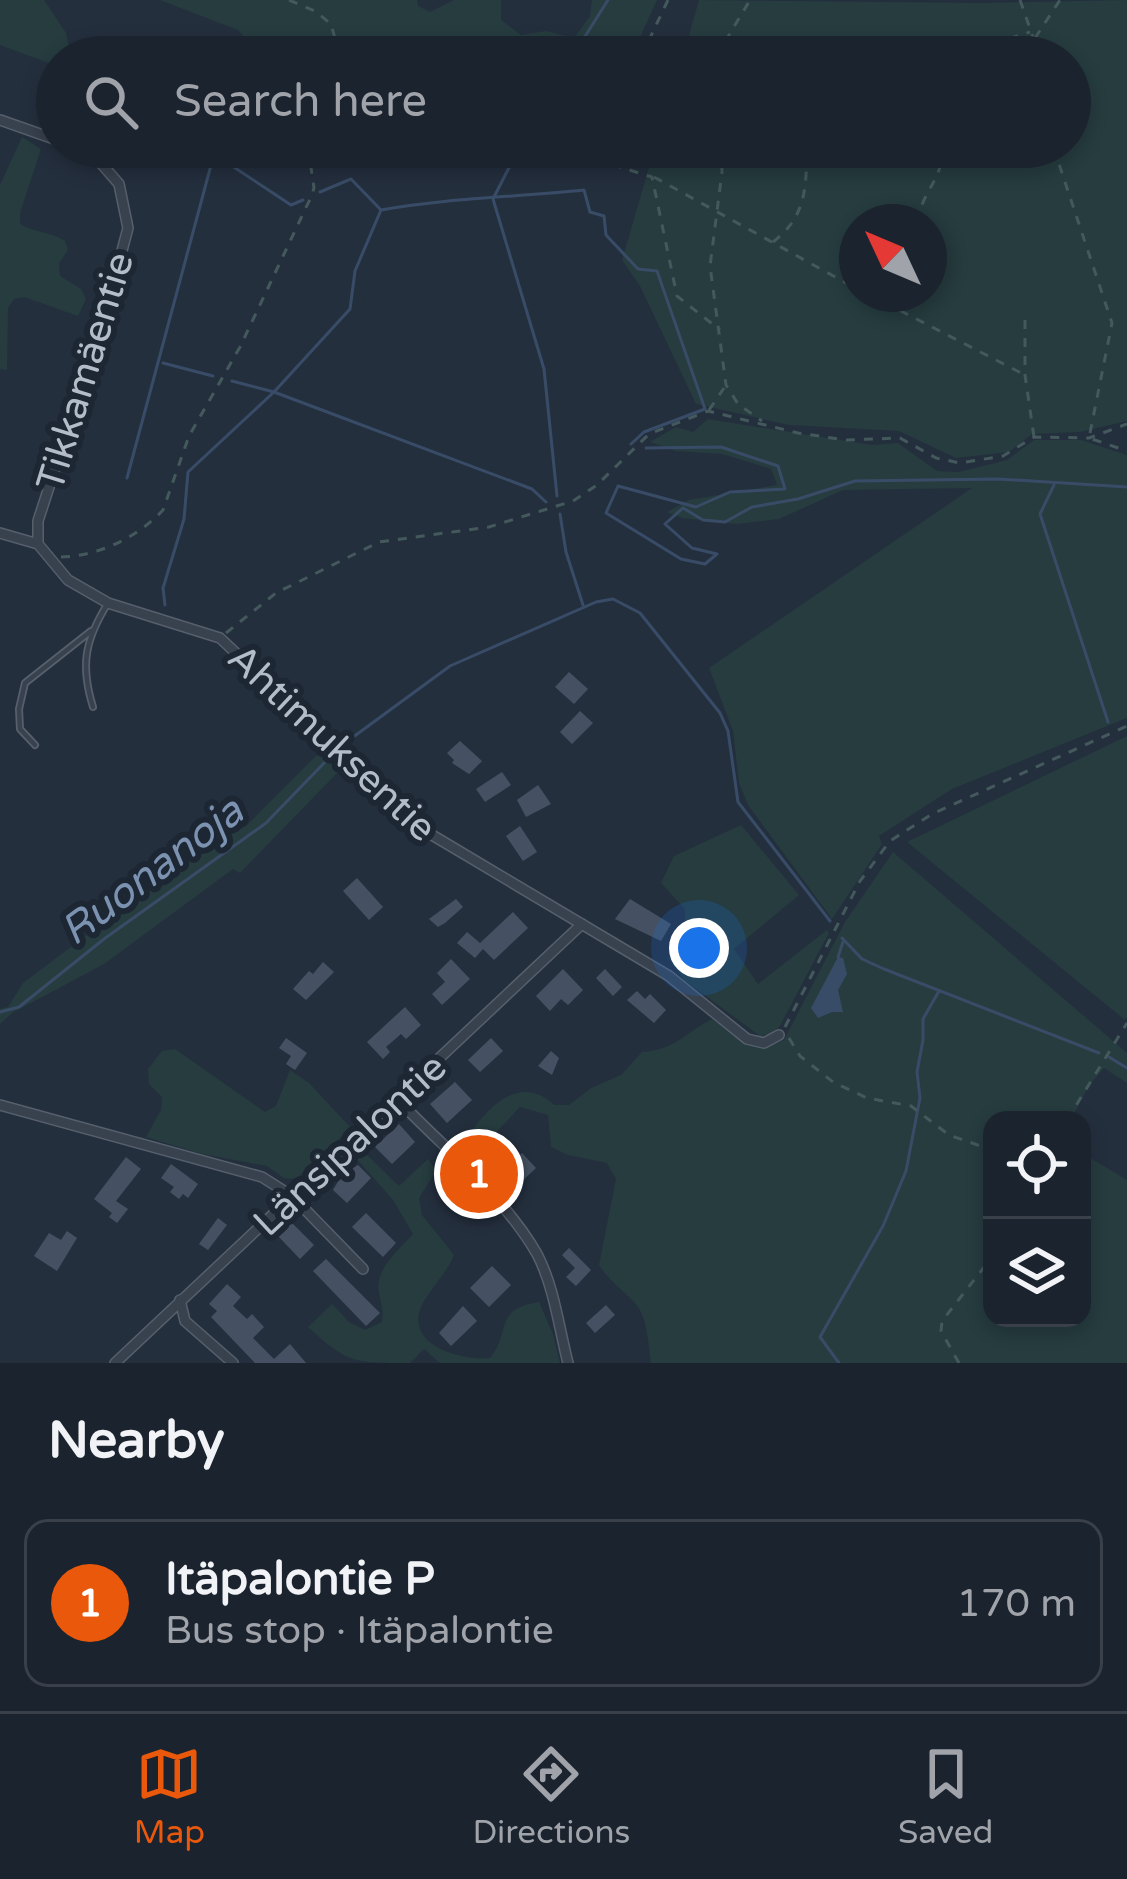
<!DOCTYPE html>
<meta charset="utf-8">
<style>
body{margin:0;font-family:"Varela Round",sans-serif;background:#242b36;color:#f1f3f6}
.controls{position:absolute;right:36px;bottom:36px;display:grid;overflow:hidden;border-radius:24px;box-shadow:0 6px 18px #0003}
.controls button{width:108px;height:108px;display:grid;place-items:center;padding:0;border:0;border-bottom:3px solid #39404a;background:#1b232e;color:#f1f3f6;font:60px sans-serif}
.compass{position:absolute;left:839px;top:204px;width:108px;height:108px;border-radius:50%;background:#1b232e;box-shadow:0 6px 18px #0003;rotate:314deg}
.you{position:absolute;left:699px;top:948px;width:42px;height:42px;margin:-30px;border:9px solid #fff;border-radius:50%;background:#1a73e8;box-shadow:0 0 0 18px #1a73e833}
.badge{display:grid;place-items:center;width:78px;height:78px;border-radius:50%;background:#ea580c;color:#fff;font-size:39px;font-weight:700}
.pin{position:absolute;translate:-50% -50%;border:6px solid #fff;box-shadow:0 3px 12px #0006}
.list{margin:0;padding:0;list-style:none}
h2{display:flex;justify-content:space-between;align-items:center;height:156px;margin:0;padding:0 48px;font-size:51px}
h2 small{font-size:39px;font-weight:400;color:#a0a4aa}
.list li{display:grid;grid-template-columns:78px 1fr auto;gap:36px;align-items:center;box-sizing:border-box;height:168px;margin:0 24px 24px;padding:0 24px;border:3px solid #39404a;border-radius:24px}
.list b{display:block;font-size:45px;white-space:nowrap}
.list p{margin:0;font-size:39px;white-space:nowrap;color:#a0a4aa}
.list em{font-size:39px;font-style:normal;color:#a0a4aa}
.icon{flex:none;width:66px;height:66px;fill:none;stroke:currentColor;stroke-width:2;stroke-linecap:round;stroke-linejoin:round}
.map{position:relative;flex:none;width:1127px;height:1363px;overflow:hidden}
.search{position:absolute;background:#1b232e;box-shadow:0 6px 18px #0003;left:36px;right:36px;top:36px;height:132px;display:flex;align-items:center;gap:30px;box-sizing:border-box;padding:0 42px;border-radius:66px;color:#a0a4aa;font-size:45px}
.sheet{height:348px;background:#1b232e}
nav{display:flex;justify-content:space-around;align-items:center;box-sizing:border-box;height:168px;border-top:3px solid #39404a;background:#1b232e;font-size:33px;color:#a0a4aa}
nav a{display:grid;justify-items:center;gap:6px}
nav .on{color:#ea580c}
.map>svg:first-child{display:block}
.green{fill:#263c3f;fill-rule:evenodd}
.water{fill:#394c67}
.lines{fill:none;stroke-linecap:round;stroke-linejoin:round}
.stream{stroke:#394c67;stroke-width:3}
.building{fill:#455162}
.lane-casing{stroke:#565f6c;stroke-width:8}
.street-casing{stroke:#565f6c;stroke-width:12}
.path{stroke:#44595c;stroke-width:3;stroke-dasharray:9 9;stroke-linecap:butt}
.lane{stroke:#38414e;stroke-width:4.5}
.street{stroke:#38414e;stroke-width:9}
.labels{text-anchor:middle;stroke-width:12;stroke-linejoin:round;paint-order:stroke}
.street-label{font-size:39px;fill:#b4bcc9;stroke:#1d2633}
.water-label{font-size:42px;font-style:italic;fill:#7c92b1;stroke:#1d2633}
</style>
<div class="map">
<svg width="1127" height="1363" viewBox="0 0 1127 1363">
<rect width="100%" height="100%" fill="#242f3e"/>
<g class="green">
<polygon points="0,0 44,0 66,33 71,57 57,57 57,66 0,45"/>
<polygon points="160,0 417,0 418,6 430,12 454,0 501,0 501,20 521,35 546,31 574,38 590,16 592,0 657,0 631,57 245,57 239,53 244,37 238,30"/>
<path d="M 699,0 L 981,3 L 1127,0 L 1127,421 L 1080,432 L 1032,434 L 1009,452 L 956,458 L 899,431 L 789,425 L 696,404 L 640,286 L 622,260 L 655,147 L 1070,147 L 1070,57 L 683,57 ZM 857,222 L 929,222 L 929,294 L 857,294 Z"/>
<path d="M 22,137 L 41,149 L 20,213 L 20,224 C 35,233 50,231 65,241 L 68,250 L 59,263 L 60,276 L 81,289 L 86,299 L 78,316 L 24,297 L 14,299 L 8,308 L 7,370 L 0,369 L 0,185 Z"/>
<polygon points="708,419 872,445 898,443 937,471 959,472 1007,460 1034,440 1081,440 1127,455 1127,718 952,789 879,836 882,844 832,919 748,805 739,783 733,731 709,668 972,488 843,490 779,519 737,524 682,518 667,512 689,500 777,485 771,469 722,454 676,451 650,442 676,427 693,432"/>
<polygon points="1127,736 1127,1017 1125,1020 907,842"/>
<polygon points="321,751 341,769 240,873 233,869 104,964 12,1013 0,1024 0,1009 8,1007 23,983 209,843 245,827"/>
<polygon points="741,825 799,895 734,949 758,984 827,930 829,933 781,1024 774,1033 760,1036 684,980 668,958 685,945 685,909 661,883 674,856"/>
<path d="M 893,852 L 1127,1053 L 1127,1083 L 1104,1068 L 1088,1087 L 1071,1120 L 992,1120 L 992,1318 L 1082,1318 L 1082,1153 L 1127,1180 L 1127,1363 L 651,1363 C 648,1344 648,1318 635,1303 C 622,1289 609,1281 599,1265 L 616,1179 L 607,1163 L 568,1155 L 551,1147 L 548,1115 L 520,1107 L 486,1143 L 498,1164 L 492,1175 L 461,1148 C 479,1116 517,1069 554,1105 L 569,1105 L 591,1088 L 621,1075 L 642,1052 C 675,1050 685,1033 712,1019 C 740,1039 750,1057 784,1040 L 845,922 Z"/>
<polygon points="175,1049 265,1112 276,1106 290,1070 309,1083 351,1128 296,1179 284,1178 267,1166 202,1154 146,1137 161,1110 162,1097 149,1084 148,1069 162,1051"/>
<path d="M 364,1152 L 399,1186 L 428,1159 L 436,1171 L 419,1198 L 422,1215 L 454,1255 C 447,1274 423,1296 419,1313 C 411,1348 465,1361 490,1358 C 512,1332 492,1309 539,1302 L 553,1334 L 560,1363 L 440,1363 L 424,1349 L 410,1363 C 352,1363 348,1363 308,1327 L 332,1304 L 349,1322 L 365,1330 L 382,1322 C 384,1309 381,1305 379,1293 C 374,1269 399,1250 413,1234 L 393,1200 L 355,1157 Z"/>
</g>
<polygon class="water" points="838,957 843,958 847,974 838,990 843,1012 832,1012 818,1018 811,1008"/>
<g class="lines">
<g class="stream">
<polyline points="572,57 608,0"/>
<polyline points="519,148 493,199 544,369 557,496"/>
<path d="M 320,192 L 351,179 L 381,210 C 448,198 516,197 584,190 L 590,212 L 604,216 L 606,235 L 638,269 L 657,271 L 705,409 L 644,432 L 631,444"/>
<polyline points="163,363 213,376"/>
<polyline points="232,381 274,392 532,489 546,502"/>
<polyline points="646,448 721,447 778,466 785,489 730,492 696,507 618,486 606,513 681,559 705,564 717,554 692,548 665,524 683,508 703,520 725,522 752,507 798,499 855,481 998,479 1127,487"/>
<polyline points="127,478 214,154 291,205 303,200"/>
<polyline points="1054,485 1040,514 1108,722"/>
<polyline points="560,514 566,552 583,605"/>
<polyline points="165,605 163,588 184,519 188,472 274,392 350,309 355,271 381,210"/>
<polyline points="345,743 450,666 596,602 613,599 640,613 720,713 728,731 738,802 830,921"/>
<polyline points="842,938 862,959 884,969 1099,1053"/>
<polyline points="838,957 843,942"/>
<polyline points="0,1012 19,1007 104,939 266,823 327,760"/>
<polyline points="1109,1057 1127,1068"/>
<polyline points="839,1363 820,1337 883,1226 906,1171 920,1098 917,1072 923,1040 923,1019 939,991"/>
</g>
</g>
<g class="building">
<polygon points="569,672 588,689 574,704 555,687"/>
<polygon points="580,711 593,723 572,744 560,732"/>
<polygon points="460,741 482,761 469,774 452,763 454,760 447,753"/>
<polygon points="502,772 511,785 485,802 476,789"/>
<polygon points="538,785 551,804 526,817 517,800"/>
<polygon points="520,826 537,852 523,861 506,836"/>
<polygon points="357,878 383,907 369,920 343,891"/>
<polygon points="456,899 463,907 445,923 438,927 429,919"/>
<polygon points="630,899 671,924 661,941 615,919"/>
<polygon points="513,912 528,928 494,960 483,949 475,958 457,943 467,932 480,943"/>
<polygon points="451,959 470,979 442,1005 432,994 445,982 437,973"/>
<polygon points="323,962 334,972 306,1000 293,989 309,971 313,974"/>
<polygon points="563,969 583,990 568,1005 561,999 550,1011 536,996"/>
<polygon points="605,969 622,987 613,996 596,978"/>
<polygon points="637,991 645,999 650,994 666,1010 654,1023 627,1000"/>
<polygon points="405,1007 421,1025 406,1039 401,1034 386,1047 390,1052 383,1059 367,1042"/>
<polygon points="286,1038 307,1053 295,1070 286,1064 291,1056 279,1048"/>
<polygon points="491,1038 503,1051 480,1072 468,1060"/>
<polygon points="551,1051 559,1058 552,1075 538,1066"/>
<polygon points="455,1082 472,1100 447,1123 430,1104"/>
<polygon points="399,1124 415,1142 392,1164 375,1147"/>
<polygon points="522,1153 536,1168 512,1191 498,1176"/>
<polygon points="126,1157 141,1169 116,1201 128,1209 117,1223 109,1217 112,1213 94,1199"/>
<polygon points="171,1164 198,1184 188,1198 183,1194 179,1199 170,1192 174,1187 161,1178"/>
<polygon points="358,1165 371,1178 347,1203 333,1190 342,1175"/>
<polygon points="366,1213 396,1243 383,1257 352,1227"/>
<polygon points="218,1218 227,1225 208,1250 199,1244"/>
<polygon points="291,1222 314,1245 300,1259 278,1236"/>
<polygon points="67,1231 77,1238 57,1271 34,1256 49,1233 61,1240"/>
<polygon points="569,1248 591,1270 576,1286 566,1277 575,1268 562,1255"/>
<polygon points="326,1259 380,1313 366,1326 313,1271"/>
<polygon points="492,1266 511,1285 489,1307 470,1288"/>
<polygon points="227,1284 241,1297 233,1306 247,1319 252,1314 264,1327 253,1338 274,1359 290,1344 306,1363 255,1363 211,1317 217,1311 209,1304"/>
<polygon points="606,1305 615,1315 595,1333 586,1323"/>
<polygon points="463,1306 477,1321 451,1346 439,1333"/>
</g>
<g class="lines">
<g class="lane-casing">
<g id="lane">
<path d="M 93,707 C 80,665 85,640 108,603"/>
<polyline points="35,745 20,729 19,709 25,683 91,631"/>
</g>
</g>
<g class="street-casing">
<g id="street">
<polyline points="0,120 57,140"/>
<polyline points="0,533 38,544 68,580 108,603 220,638 422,829 669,976 747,1039 764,1043 779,1035"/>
<polyline points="38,544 38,521 106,311 128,228 119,184 99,161 76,147"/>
<path d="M 398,1100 C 444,1148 504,1196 537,1254 C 554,1286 559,1328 568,1363"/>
<polyline points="0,1105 262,1177 292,1196 363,1269"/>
<polyline points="180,1300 185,1321 233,1363"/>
<polyline points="115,1363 582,924"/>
</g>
</g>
<g class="path">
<polyline points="289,0 315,11 331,24 340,57"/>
<polyline points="1020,0 1040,57"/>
<polyline points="1035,38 1060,0"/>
<polyline points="641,57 668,0"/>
<polyline points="716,57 750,0"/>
<polyline points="944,57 967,41 997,42"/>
<polyline points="979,57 998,42 1030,32"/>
<polyline points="553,147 578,154 582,147"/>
<polyline points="721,147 722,172 710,266 726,385 738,404 762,421"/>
<polyline points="1058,147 1058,161 1112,323 1089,438 1127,451"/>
<polyline points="578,154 652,177 677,296 720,330"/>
<polyline points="654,177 857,289"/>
<path d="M 918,222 C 921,191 942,183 943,147"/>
<path d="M 773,242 C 807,216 806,187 807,147"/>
<polyline points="868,294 1025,375"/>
<polyline points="903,309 906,294"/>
<polyline points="1025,320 1025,375 1034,437"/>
<polyline points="709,410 724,388"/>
<path d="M 61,557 C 98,556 137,538 163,510 L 189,436 L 240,347 L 311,197 L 314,188 L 308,147"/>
<polyline points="226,633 276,593 379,542 489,527 573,501 597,485 649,434 708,411 798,433 846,440 900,438 936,458 960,463 1003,456 1034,437 1089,438 1127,424"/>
<polyline points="785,1027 860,881 890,841 932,814 1127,726"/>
<polyline points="789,1038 800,1056 833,1082 867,1098 911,1106 949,1135 992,1150"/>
<polyline points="1067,1120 1127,1023"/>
<polyline points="959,1363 941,1331 942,1321 992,1257"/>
</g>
<use href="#lane" class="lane"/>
<use href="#street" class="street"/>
</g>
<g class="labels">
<g class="street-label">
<text transform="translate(84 371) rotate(-73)" y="14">Tikkamäentie</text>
<text transform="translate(333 742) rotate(43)" y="14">Ahtimuksentie</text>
<text transform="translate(349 1144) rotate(-43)" y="14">Länsipalontie</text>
</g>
<g class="water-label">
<text transform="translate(151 870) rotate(-37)" y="15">Ruonanoja</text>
</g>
</g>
</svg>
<div class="controls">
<button><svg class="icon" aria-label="locate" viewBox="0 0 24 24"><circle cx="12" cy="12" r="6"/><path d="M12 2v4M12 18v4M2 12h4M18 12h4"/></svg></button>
<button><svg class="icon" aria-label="layers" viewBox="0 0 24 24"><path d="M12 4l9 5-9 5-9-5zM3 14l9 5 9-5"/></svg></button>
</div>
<svg class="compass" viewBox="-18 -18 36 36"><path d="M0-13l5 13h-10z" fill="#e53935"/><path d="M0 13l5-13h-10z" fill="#a0a4aa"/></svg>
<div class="you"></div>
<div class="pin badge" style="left:479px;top:1174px">1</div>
<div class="search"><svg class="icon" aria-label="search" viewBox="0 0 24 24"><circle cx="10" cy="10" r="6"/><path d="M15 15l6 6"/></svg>Search here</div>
</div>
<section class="sheet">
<h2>Nearby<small></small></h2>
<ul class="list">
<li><span class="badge">1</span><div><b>Itäpalontie P</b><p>Bus stop · Itäpalontie</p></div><em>170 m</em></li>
</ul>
</section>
<nav>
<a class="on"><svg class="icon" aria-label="map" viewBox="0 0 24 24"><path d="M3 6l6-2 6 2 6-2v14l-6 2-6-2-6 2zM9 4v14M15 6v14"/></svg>Map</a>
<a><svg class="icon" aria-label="directions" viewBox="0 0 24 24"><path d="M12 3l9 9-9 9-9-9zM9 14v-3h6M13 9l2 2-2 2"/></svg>Directions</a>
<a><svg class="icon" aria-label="saved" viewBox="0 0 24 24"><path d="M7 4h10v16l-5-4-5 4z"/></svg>Saved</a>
</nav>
